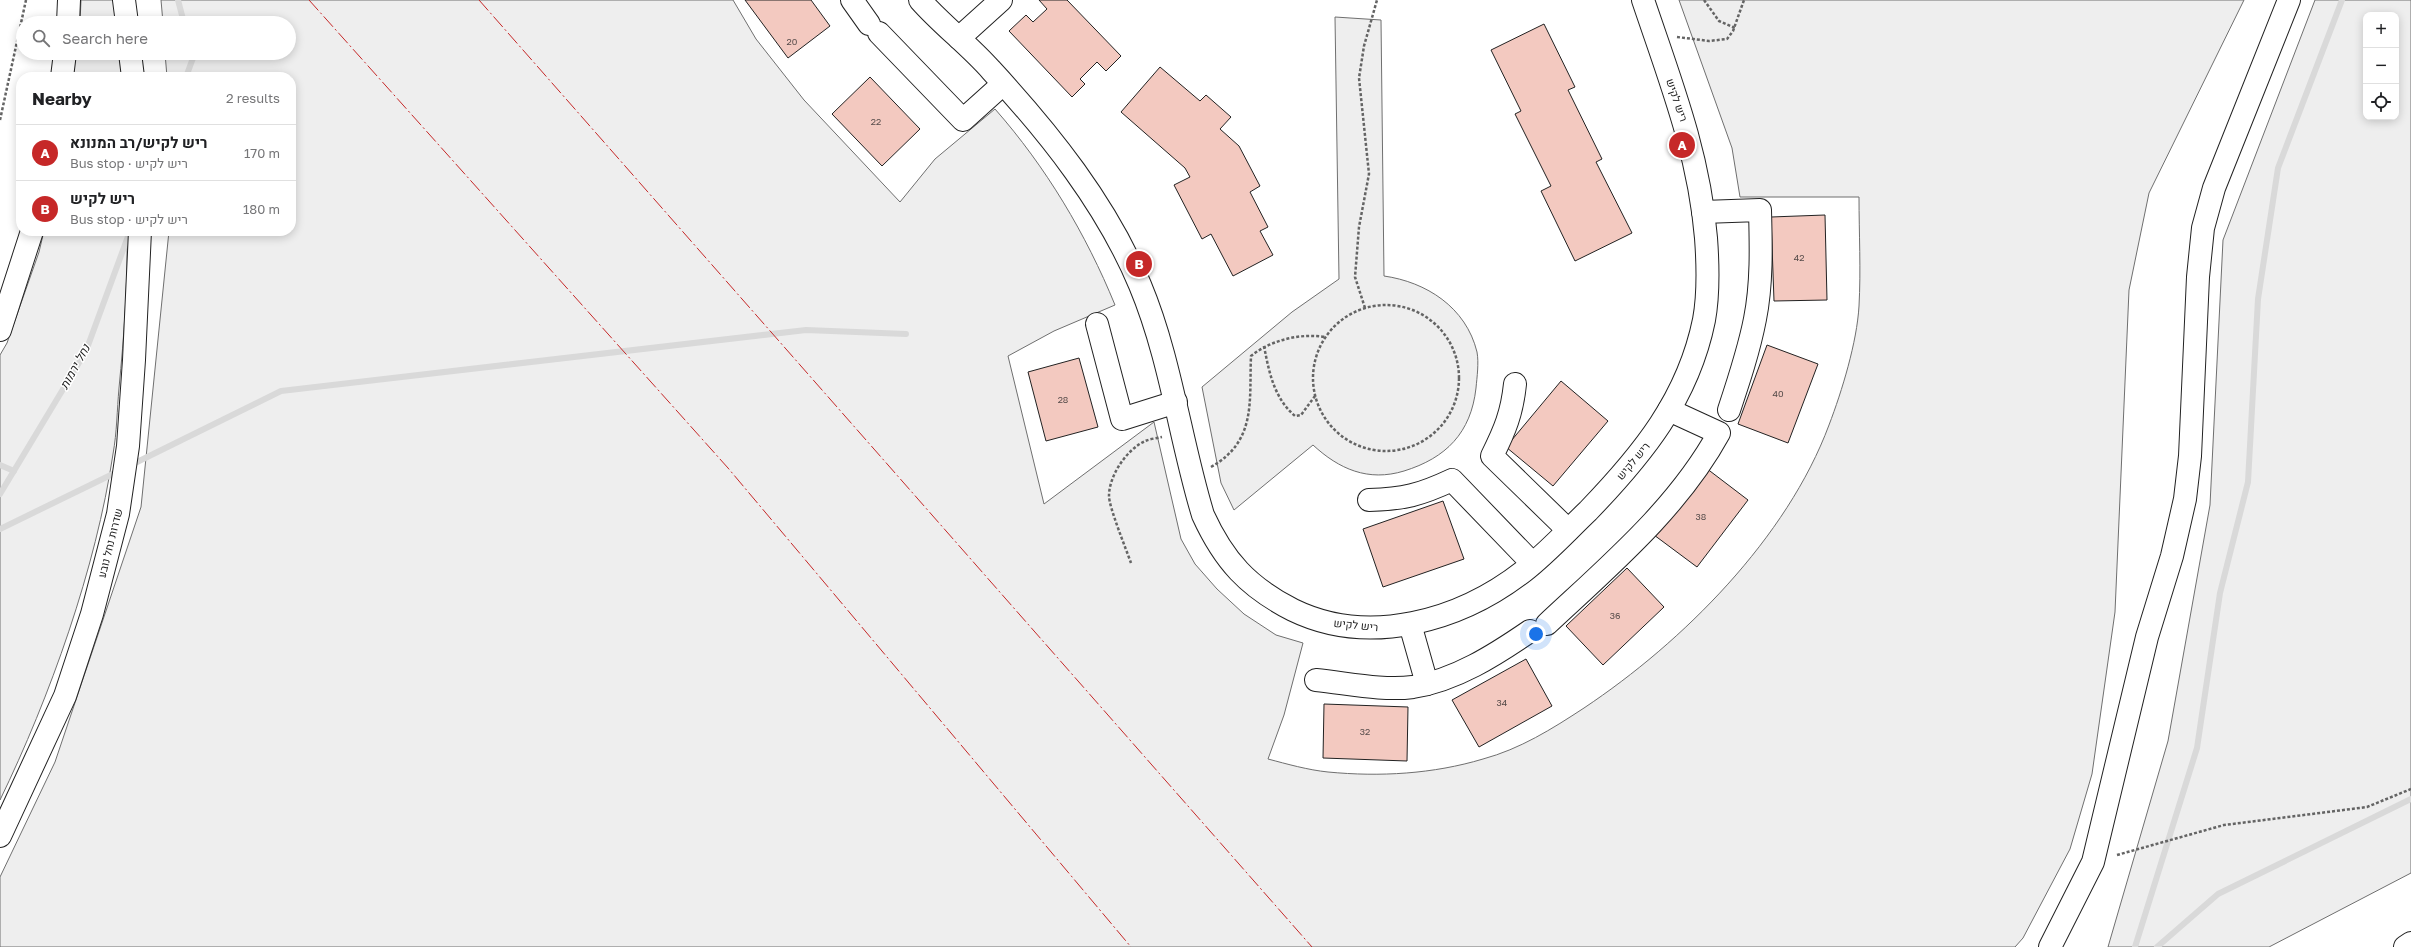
<!DOCTYPE html>
<meta charset="utf-8">
<style>
body{margin:0;font-family:"Golos Text",Heebo,sans-serif;background:#f6f6f6;color:#202124}
.controls{position:absolute;right:12px;top:12px;display:grid;overflow:hidden;border-radius:8px;box-shadow:0 2px 10px #0003}
.controls button{width:36px;height:36px;display:grid;place-items:center;padding:0;border:0;border-bottom:1px solid #e0e0e0;background:#fff;color:#202124;font:20px sans-serif}
.you{position:absolute;left:1536px;top:634px;width:14px;height:14px;margin:-10px;border:3px solid #fff;border-radius:50%;background:#1a73e8;box-shadow:0 0 0 6px #1a73e833}
.badge{display:grid;place-items:center;width:26px;height:26px;border-radius:50%;background:#c62828;color:#fff;font-size:13px;font-weight:700}
.pin{position:absolute;translate:-50% -50%;border:2px solid #fff;box-shadow:0 1px 4px #0006}
.list{margin:0;padding:0;list-style:none}
h2{display:flex;justify-content:space-between;align-items:center;height:52px;margin:0;padding:0 16px;font-size:17px}
h2 small{font-size:13px;font-weight:400;color:#757577}
.list li{display:grid;grid-template-columns:26px 1fr auto;gap:12px;align-items:center;box-sizing:border-box;height:56px;padding:0 16px;border-top:1px solid #e0e0e0}
.list b{display:block;font-size:15px;white-space:nowrap}
.list p{margin:0;font-size:13px;white-space:nowrap;color:#757577}
.list em{font-size:13px;font-style:normal;color:#757577}
.icon{flex:none;width:22px;height:22px;fill:none;stroke:currentColor;stroke-width:2;stroke-linecap:round;stroke-linejoin:round}
.map{position:relative;flex:none;width:2411px;height:947px;overflow:hidden}
.search{position:absolute;background:#fff;box-shadow:0 2px 10px #0003;left:16px;top:16px;width:280px;height:44px;display:flex;align-items:center;gap:10px;box-sizing:border-box;padding:0 14px;border-radius:22px;color:#757577;font-size:15px}
.panel{position:absolute;background:#fff;box-shadow:0 2px 10px #0003;left:16px;top:72px;width:280px;height:164px;border-radius:16px}
.map>svg:first-child{display:block}
.green{fill:#eee;stroke:#6f6f6f;fill-rule:evenodd}
.lines{fill:none;stroke-linecap:round;stroke-linejoin:round}
.stream{stroke:#d9d9d9;stroke-width:6}
.building{fill:#f3c9c0;stroke:#222}
.minor-casing{stroke:#222;stroke-width:24}
.major-casing{stroke:#222;stroke-width:24}
.highway-casing{stroke:#222;stroke-width:24}
.path{stroke:#646464;stroke-width:2.5;stroke-dasharray:3 2;stroke-linecap:butt}
.minor{stroke:#fff;stroke-width:22}
.major{stroke:#fff;stroke-width:22}
.highway{stroke:#fff;stroke-width:22}
.power{stroke:#c62828;stroke-width:1;stroke-dasharray:14 3 2 3;stroke-linecap:butt}
.labels{text-anchor:middle;stroke-width:3;stroke-linejoin:round;paint-order:stroke}
.number-label{font-size:9px;fill:#564c4a}
.street-label{font-size:11px;fill:#222;stroke:#fff}
.water-label{font-size:12px;font-style:italic;fill:#222;stroke:#fff}
</style>
<div class="map">
<svg width="2411" height="947" viewBox="0 0 2411 947">
<rect width="100%" height="100%" fill="#fff"/>
<g class="green">
<polygon points="81,0 115,0 118,23 80,23"/>
<path d="M 161,0 L 733,0 L 756,39 L 804,100 L 900,202 L 935,159 L 995,109 C 1046,167 1086,234 1115,305 L 1054,331 L 1008,356 L 1044,504 L 1154,422 L 1181,539 L 1195,564 L 1217,589 L 1244,614 L 1276,635 L 1303,643 L 1284,715 L 1268,759 C 1287,764 1308,770 1328,772 C 1380,777 1433,774 1483,759 C 1520,749 1552,729 1584,708 C 1683,642 1787,538 1829,425 C 1842,391 1857,342 1859,306 C 1861,270 1859,233 1859,197 L 1740,197 L 1732,148 L 1679,0 L 2244,0 L 2149,193 L 2129,290 L 2115,612 L 2092,774 L 2070,849 L 2023,938 L 2015,947 L 0,947 L 0,877 L 55,762 L 141,507 L 169,231 L 291,231 L 291,77 L 167,77 L 165,53 L 289,53 L 289,23 L 163,23 Z"/>
<path d="M 2315,0 L 2411,0 L 2411,873 L 2269,947 L 2108,947 L 2168,741 L 2210,505 L 2223,240 ZM 2366,15 L 2396,15 L 2396,117 L 2366,117 Z"/>
<path d="M 1335,17 L 1381,20 L 1384,276 C 1426,282 1466,307 1477,352 C 1479,363 1477,377 1476,388 C 1471,433 1446,458 1404,471 C 1368,482 1339,469 1313,445 L 1234,510 L 1221,483 L 1202,387 L 1292,312 L 1339,279 Z"/>
<polygon points="75,53 120,53 122,77 72,77"/>
<path d="M 44,231 L 127,231 C 128,283 124,336 119,388 C 117,410 117,432 113,454 C 96,568 50,697 0,800 L 0,355 L 7,343 L 39,252 Z"/>
</g>
<g class="lines">
<g class="stream">
<polyline points="178,0 184,23"/>
<polyline points="186,77 193,58 192,53"/>
<polyline points="0,465 14,471"/>
<polyline points="131,465 281,391 806,330 906,334"/>
<polyline points="0,494 86,351 130,231"/>
<polyline points="0,529 119,471"/>
<polyline points="2135,947 2197,748 2220,593 2248,482 2258,299 2278,168 2342,0"/>
<polyline points="2157,947 2218,894 2411,799"/>
</g>
</g>
<g class="building">
<polygon points="745,0 811,0 830,26 788,58"/>
<polygon points="1067,0 1121,56 1106,71 1097,62 1080,79 1085,84 1072,97 1009,31 1026,15 1033,22 1047,9 1039,0"/>
<polygon points="1544,24 1575,87 1568,90 1602,159 1596,162 1632,233 1575,261 1541,191 1551,186 1515,114 1521,111 1491,50"/>
<polygon points="1160,67 1200,101 1206,95 1231,117 1220,129 1239,146 1260,186 1250,192 1268,227 1260,231 1273,255 1233,276 1211,234 1202,239 1174,185 1190,177 1185,168 1121,112"/>
<polygon points="870,77 920,129 882,166 832,114"/>
<polygon points="1825,215 1827,300 1774,301 1771,217"/>
<polygon points="1767,345 1818,364 1788,443 1738,424"/>
<polygon points="1079,358 1098,427 1046,441 1028,372"/>
<polygon points="1561,381 1608,421 1553,486 1506,447"/>
<polygon points="1706,468 1748,500 1697,567 1654,535"/>
<polygon points="1443,501 1464,559 1383,587 1363,529"/>
<polygon points="1627,568 1664,607 1603,665 1566,626"/>
<polygon points="1526,659 1552,706 1479,747 1452,700"/>
<polygon points="1324,704 1408,707 1407,761 1323,758"/>
</g>
<g class="lines">
<g class="minor-casing">
<g id="minor">
<polyline points="852,0 869,24"/>
<path d="M 920,0 C 942,25 969,45 991,70 C 1050,134 1106,204 1140,285 C 1171,359 1180,440 1203,515 C 1224,561 1248,587 1293,610 C 1369,647 1460,621 1524,571 C 1547,553 1567,531 1588,511 C 1642,455 1688,399 1704,320 C 1709,293 1708,265 1706,238 C 1699,153 1670,80 1643,0"/>
<polyline points="879,33 963,120 1003,84"/>
<polyline points="959,38 1001,0"/>
<path d="M 1703,212 L 1760,210 C 1761,246 1762,284 1755,319 C 1749,350 1739,380 1729,410"/>
<polyline points="1097,324 1122,419 1176,402"/>
<path d="M 1515,384 C 1512,413 1505,430 1492,456 L 1568,530"/>
<path d="M 1369,500 C 1404,499 1420,495 1452,480 L 1532,563"/>
<polyline points="1410,624 1427,684"/>
<path d="M 1547,624 C 1609,566 1678,508 1719,433 L 1669,410"/>
<path d="M 1316,680 C 1347,683 1382,691 1413,687 C 1456,680 1495,655 1530,631"/>
<polyline points="2050,947 2093,862 2147,637 2172,556 2185,499 2190,456 2198,277 2203,228 2214,188 2289,0"/>
</g>
</g>
<g class="major-casing">
<g id="major">
<polyline points="124,0 127,23"/>
<polyline points="68,23 69,0"/>
<polyline points="130,53 133,77"/>
<polyline points="62,77 65,53"/>
<polyline points="0,330 32,231"/>
<polyline points="0,836 65,696 92,614 118,514 128,446 134,360 140,231"/>
</g>
</g>
<g class="highway-casing">
<polyline id="highway" points="2405,947 2411,943"/>
</g>
<g class="path">
<polyline points="1704,0 1719,21 1735,28"/>
<polyline points="1677,37 1709,41 1727,39 1733,31 1744,0"/>
<polyline points="0,120 26,0"/>
<circle cx="1386" cy="378" r="73"/>
<polyline points="1365,308 1355,277 1359,227 1369,174 1359,78 1364,46 1377,0"/>
<path d="M 1264,346 C 1269,372 1274,398 1295,416 L 1301,415 L 1315,396"/>
<path d="M 1211,467 C 1257,441 1249,401 1251,356 C 1271,340 1300,333 1325,337"/>
<path d="M 1131,563 C 1126,549 1109,507 1109,496 C 1109,476 1126,450 1145,441 C 1150,439 1157,438 1162,437"/>
<polyline points="2117,855 2224,825 2367,807 2411,789"/>
</g>
<use href="#minor" class="minor"/>
<use href="#major" class="major"/>
<use href="#highway" class="highway"/>
<g class="power">
<polyline points="309,0 728,468 1131,947"/>
<polyline points="479,0 1312,947"/>
</g>
</g>
<g class="labels">
<g class="number-label">
<text x="792" y="45">20</text>
<text x="876" y="125">22</text>
<text x="1799" y="261">42</text>
<text x="1778" y="397">40</text>
<text x="1063" y="403">28</text>
<text x="1701" y="520">38</text>
<text x="1615" y="619">36</text>
<text x="1502" y="706">34</text>
<text x="1365" y="735">32</text>
</g>
<g class="street-label">
<text transform="translate(1677 100) rotate(71)" y="4">ריש לקיש</text>
<text transform="translate(1633 461) rotate(-50)" y="4">ריש לקיש</text>
<text transform="translate(110 543) rotate(-76)" y="4">שדרות נחל נובע</text>
<text transform="translate(1356 625) rotate(6)" y="4">ריש לקיש</text>
</g>
<g class="water-label">
<text transform="translate(75 367) rotate(-61)" y="4">נחל ירמות</text>
</g>
</g>
</svg>
<div class="controls">
<button>+</button>
<button>−</button>
<button><svg class="icon" aria-label="locate" viewBox="0 0 24 24"><circle cx="12" cy="12" r="6"/><path d="M12 2v4M12 18v4M2 12h4M18 12h4"/></svg></button>
</div>
<div class="you"></div>
<div class="pin badge" style="left:1682px;top:145px">A</div>
<div class="pin badge" style="left:1139px;top:264px">B</div>
<div class="search"><svg class="icon" aria-label="search" viewBox="0 0 24 24"><circle cx="10" cy="10" r="6"/><path d="M15 15l6 6"/></svg>Search here</div>
<section class="panel">
<h2>Nearby<small>2 results</small></h2>
<ul class="list">
<li><span class="badge">A</span><div><b>ריש לקיש/רב המנונא</b><p>Bus stop · ריש לקיש</p></div><em>170 m</em></li>
<li><span class="badge">B</span><div><b>ריש לקיש</b><p>Bus stop · ריש לקיש</p></div><em>180 m</em></li>
</ul>
</section>
</div>
